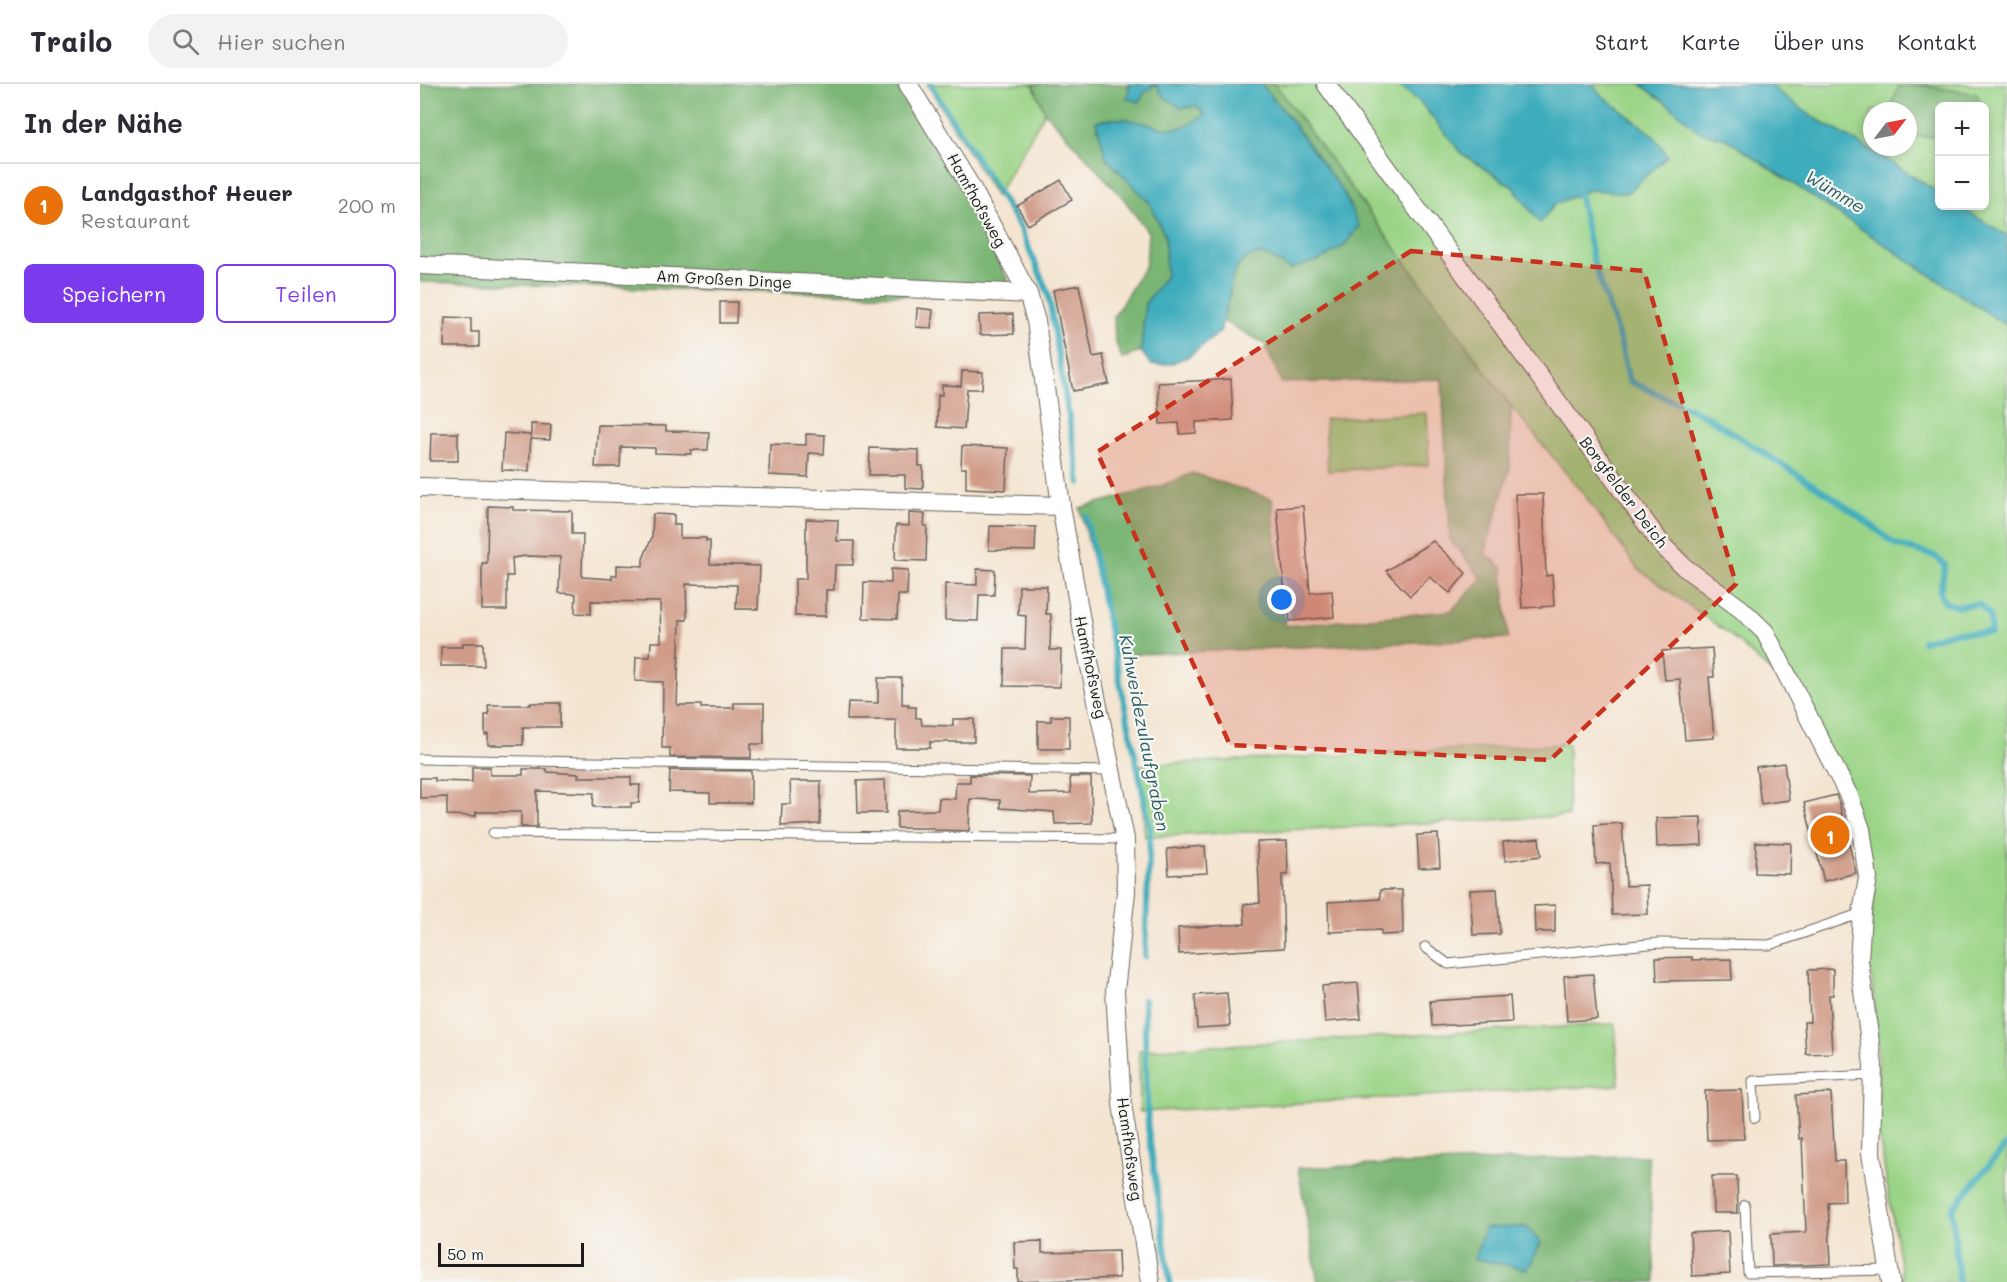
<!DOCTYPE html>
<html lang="de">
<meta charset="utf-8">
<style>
body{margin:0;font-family:Mali,sans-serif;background:#f2f2f3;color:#2b2b33}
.controls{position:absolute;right:18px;top:18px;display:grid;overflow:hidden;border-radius:9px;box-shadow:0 3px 9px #0003}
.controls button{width:54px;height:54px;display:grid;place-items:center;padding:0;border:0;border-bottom:2px solid #e1e1e2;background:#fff;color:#2b2b33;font:30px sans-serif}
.compass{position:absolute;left:1443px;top:18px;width:54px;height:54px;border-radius:50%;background:#fff;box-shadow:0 3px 9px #0003;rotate:58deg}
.scale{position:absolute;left:18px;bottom:15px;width:146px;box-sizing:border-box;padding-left:6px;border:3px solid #1c1c1c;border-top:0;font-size:16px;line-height:21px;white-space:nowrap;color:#1c1c1c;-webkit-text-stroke:4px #f6f6f2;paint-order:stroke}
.you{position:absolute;left:862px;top:516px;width:21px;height:21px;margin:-15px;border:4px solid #fff;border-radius:50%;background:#1a73e8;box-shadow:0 0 0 9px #1a73e833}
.badge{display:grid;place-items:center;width:39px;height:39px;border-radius:50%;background:#7c3aed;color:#fff;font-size:20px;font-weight:700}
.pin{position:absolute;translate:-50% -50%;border:3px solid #fff;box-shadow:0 2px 6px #0006}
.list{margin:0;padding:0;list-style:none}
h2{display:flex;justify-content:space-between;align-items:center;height:78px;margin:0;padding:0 24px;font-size:26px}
h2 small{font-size:20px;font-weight:400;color:#7c7c81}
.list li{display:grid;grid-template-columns:39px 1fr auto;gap:18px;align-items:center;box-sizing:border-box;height:84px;padding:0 24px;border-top:2px solid #e1e1e2}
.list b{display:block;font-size:22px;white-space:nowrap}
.list p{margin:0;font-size:20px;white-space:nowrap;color:#7c7c81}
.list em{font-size:20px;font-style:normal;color:#7c7c81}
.actions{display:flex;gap:12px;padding:18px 24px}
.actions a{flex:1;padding:14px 0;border:2px solid #7c3aed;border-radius:9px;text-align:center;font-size:21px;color:#7c3aed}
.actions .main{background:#7c3aed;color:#fff}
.icon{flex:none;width:33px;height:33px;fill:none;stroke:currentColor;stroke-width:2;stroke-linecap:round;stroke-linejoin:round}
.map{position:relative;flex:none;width:1587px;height:1198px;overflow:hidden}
header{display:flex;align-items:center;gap:36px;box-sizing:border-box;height:84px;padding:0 30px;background:#fff;border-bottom:2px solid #e1e1e2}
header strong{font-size:28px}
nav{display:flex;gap:33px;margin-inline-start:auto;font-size:21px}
.search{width:420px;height:54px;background:#f2f2f3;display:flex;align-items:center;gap:15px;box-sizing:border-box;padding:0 21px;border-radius:33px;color:#7c7c81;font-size:22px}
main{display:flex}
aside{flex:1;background:#fff}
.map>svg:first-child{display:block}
.green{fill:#9bd487;stroke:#5c7852;stroke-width:1.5;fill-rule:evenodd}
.forest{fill:#7cb674;stroke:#4c6948;stroke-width:1.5}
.water{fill:#3eacbc;stroke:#2d646c;stroke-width:1.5}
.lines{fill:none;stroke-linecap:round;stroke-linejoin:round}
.stream{stroke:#3eacbc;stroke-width:6}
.building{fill:#d09c89}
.service-casing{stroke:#68625b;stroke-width:11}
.minor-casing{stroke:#68625b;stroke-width:20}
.service{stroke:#fff;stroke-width:9}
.minor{stroke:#fff;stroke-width:18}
.marked{fill:#c8321e;fill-opacity:0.2;stroke:#c8321e;stroke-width:4.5;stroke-dasharray:12 8;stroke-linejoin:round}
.labels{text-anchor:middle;stroke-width:4.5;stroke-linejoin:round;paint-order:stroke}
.street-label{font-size:16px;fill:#1c1c1c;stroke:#f6f6f2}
.water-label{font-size:18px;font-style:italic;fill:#2b5d64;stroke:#f6f6f2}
</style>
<header>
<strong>Trailo</strong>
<div class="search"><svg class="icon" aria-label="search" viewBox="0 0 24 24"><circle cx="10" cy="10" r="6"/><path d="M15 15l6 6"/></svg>Hier suchen</div>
<nav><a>Start</a><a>Karte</a><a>Über uns</a><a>Kontakt</a></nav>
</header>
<main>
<aside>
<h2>In der Nähe<small></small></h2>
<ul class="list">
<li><span class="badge" style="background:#e8710a">1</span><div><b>Landgasthof Heuer</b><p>Restaurant</p></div><em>200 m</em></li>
</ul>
<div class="actions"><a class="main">Speichern</a><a>Teilen</a></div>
</aside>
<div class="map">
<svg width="1587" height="1198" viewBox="0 0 1587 1198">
<rect width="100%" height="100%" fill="#f6f6f2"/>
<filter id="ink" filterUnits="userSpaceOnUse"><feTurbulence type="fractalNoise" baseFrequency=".0167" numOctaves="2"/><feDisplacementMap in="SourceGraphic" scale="12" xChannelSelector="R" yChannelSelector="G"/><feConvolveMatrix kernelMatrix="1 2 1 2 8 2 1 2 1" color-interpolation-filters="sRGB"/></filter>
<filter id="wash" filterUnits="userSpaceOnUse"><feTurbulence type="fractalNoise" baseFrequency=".008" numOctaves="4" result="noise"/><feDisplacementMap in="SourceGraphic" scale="24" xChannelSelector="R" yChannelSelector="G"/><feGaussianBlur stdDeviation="1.35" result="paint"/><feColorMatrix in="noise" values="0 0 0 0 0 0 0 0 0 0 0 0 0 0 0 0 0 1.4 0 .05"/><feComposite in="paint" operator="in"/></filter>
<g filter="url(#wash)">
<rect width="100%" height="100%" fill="#f4e5d1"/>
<g class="green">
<polygon points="507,0 613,0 625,28 576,113"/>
<polygon points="855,0 977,0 1001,19 1042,70 1093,103 1120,138 1135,120 1169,106 1207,109 1178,8 1173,0 1220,0 1249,21 1280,48 1306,55 1587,242 1587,1198 1483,1198 1458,1045 1458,964 1453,905 1446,860 1455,806 1387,620 1309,550 1217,484 1166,413 1091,322"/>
<path d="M 1287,0 L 1587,0 L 1587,206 ZM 1520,22 L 1564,22 L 1564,122 L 1520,122 ZM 1452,27 L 1488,27 L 1488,63 L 1452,63 Z"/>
<polygon points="1007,329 1009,381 908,387 905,335"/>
<polygon points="1148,660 1148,732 725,753 719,681"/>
<polygon points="1195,940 1199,1001 720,1028 719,966"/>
</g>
<g class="forest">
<polygon points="0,0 476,0 546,113 597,214 0,198"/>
<polygon points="613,0 710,0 708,2 724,9 736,1 777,21 785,31 765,43 744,46 704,35 686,74 729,118 745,152 746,192 725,220 721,267 702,275 695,256 694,232 726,181 728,148 703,114 625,28"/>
<path d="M 841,0 L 855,0 L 1091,322 L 1090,384 L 1065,469 L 1083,484 L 1088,554 L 696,571 L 660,424 L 741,402 L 773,389 L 852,415 L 865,542 L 1031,527 L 1062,495 L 1030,456 L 1022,295 L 862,299 L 844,259 L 803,237 C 808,216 809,174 836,170 C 848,168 861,179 871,185 L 867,31 Z"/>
<polygon points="1506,2 1557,10 1561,22 1520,22 1519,53 1488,52 1488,27 1468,27 1479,3"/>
<polygon points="1204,1072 1228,1072 1235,1198 898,1198 878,1084"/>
</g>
<g class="water">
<path d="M 710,0 L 841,0 L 867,31 L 924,109 L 939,142 L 924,162 L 898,177 L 870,185 L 850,173 L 837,170 L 823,176 L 813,190 L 809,213 L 800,248 L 769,272 L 750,280 L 731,281 L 721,267 L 725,220 L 746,192 L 745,152 L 729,118 L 686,74 L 676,37 C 685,36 696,34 705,35 C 742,40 748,56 785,31 L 777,22 L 761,24 L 743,12 L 736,1 L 724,9 L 720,18 L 707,15 Z"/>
<polygon points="977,0 1173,0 1178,8 1233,51 1248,72 1207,109 1169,106 1135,120 1120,139 1093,103 1042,70 1001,19"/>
<polygon points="1220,0 1348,0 1393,33 1463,73 1519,109 1520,122 1539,122 1587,152 1587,242 1306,55 1280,48 1249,21"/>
<polygon points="1107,1143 1121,1159 1108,1185 1054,1175 1065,1144"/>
</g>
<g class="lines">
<g class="stream">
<polyline points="510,0 599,142 628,209 660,399"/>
<polyline points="1158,104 1173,176 1200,257 1209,297 1286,332 1408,410 1455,444 1474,460 1515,472 1525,481 1520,508 1525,519 1538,522 1559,520 1570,532 1571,549 1535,548 1503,557"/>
<polyline points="666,432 730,744 725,873"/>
<polyline points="724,916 728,1044 750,1198"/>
<polyline points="1539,1198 1532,1125 1587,1060"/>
</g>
</g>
<g id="blocks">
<g class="building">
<polygon points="641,96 652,116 608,141 597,122"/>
<polygon points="659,201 673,273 683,271 689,300 653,307 633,206"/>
<polygon points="300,218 317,218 316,239 300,239"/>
<polygon points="497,224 513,226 511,244 496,243"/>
<polygon points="593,230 594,250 560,251 559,231"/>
<polygon points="25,233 51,234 51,248 59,248 59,263 24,263"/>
<polygon points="542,287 563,288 562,305 547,305 544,345 517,343 518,311 522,311 522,301 541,302"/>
<polygon points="811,295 813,336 776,338 776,349 760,350 759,339 740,340 738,299"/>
<polygon points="111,340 131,341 130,356 111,355"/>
<polygon points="178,341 246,342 246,347 289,348 288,366 271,366 271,370 235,369 235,364 201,363 200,383 175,383"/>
<polygon points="11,349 38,349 38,377 10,377"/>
<polygon points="84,349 111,351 109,387 82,386"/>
<polygon points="386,350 405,351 404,370 389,369 388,393 349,391 350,360 386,361"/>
<polygon points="542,362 588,364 586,406 546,404 546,384 541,384"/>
<polygon points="450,364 499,366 499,382 503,382 503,405 485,404 485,391 449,391"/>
<polygon points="1095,410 1123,410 1126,492 1132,491 1134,522 1102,524"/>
<polygon points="68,422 93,423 93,426 152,427 152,450 163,450 162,493 192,495 192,491 197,491 197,481 223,482 223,475 232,453 233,430 254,431 254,441 260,441 260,454 286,454 286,457 290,457 290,480 340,482 338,525 316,525 317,501 266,500 267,536 260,536 257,621 281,621 281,624 314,624 314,619 344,619 344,660 331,660 331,674 250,673 250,664 242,664 243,598 215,597 216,573 230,573 231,558 241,558 240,518 171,517 171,530 155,529 156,510 139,509 140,473 106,472 92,474 93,492 87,492 87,526 62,526 62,479 67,479"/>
<polygon points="883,422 890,509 912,507 914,533 870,537 867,511 865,511 857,424"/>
<polygon points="489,429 505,430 504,442 507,442 506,477 475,476 476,441 489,442"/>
<polygon points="386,435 418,436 417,457 434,457 433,481 415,481 414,506 406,506 406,532 375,532 375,495 386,495"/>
<polygon points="570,442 616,443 615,467 569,466"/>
<polygon points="1013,457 1046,489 1030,509 1010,493 990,512 966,487"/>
<polygon points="471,485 488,486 487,511 478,511 477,535 443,534 444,498 471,499"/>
<polygon points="557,485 575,486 574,511 559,511 558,537 525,536 525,500 557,501"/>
<polygon points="599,502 627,502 626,530 631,530 630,566 641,566 640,603 584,602 585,565 605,565 606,532 598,531"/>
<polygon points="43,559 63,559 64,582 21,582 21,563 43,563"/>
<polygon points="1292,564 1294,593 1289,593 1294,654 1265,656 1260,595 1245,596 1242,567"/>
<polygon points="458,594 482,594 482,620 489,620 488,623 496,623 496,634 501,634 502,641 533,642 533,635 554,635 554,658 510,658 510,664 476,664 476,636 427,636 428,618 458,619"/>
<polygon points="110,619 140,619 140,643 103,643 103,661 68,661 68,650 65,651 65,631 69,631 68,621 111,621"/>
<polygon points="631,632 649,632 649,665 618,665 618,637 631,637"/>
<polygon points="1364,679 1369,716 1341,720 1336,683"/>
<polygon points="52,683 70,683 70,691 103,691 103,685 127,685 127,688 159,690 158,693 211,693 211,701 220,701 219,719 211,719 211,723 173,723 174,709 117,707 117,743 101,743 101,728 56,728 56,732 27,731 27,713 0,714 0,694 15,694 15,697 52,698"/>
<polygon points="250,686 331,687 331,719 290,719 290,709 249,708"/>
<polygon points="550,691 610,692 609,710 651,709 650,693 671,693 672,739 635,740 634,728 580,724 580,716 550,715 549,747 514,746 514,744 477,744 477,727 518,726 519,714 535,715 536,698 550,698"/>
<polygon points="465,696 466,729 438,729 437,697"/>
<polygon points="370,697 401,697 400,740 361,742 362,720 371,720"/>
<polygon points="1416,711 1419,719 1436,789 1404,797 1384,719"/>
<polygon points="1281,733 1282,761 1237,763 1236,734"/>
<polygon points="1202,739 1206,802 1227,801 1228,830 1192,831 1190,779 1176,780 1174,741"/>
<polygon points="1018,750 1020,783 999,784 997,751"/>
<polygon points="1119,754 1121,772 1085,777 1083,758"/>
<polygon points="867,757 868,791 862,791 864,864 759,870 758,844 825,840 824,820 840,819 837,758"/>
<polygon points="1336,758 1371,759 1370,790 1335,789"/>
<polygon points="785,762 787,789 749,791 747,765"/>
<polygon points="1077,805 1080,850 1053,851 1050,806"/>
<polygon points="960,806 982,806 983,850 961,851 961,846 909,848 908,818 960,815"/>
<polygon points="1135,821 1135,848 1115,848 1114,822"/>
<polygon points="1272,873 1272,876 1311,875 1312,896 1237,897 1236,874"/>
<polygon points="1413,885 1413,911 1409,911 1412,969 1386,970 1384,938 1390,938 1388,886"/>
<polygon points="1173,890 1177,935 1147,937 1144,892"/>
<polygon points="938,899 941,935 905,938 902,902"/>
<polygon points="807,909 810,942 777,944 775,911"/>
<polygon points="1090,912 1092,938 1012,942 1010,917"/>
<polygon points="1322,1006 1324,1055 1287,1056 1285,1007"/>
<polygon points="1411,1009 1415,1077 1424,1077 1425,1118 1408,1119 1411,1180 1352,1182 1351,1150 1386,1148 1382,1054 1379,1055 1376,1011"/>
<polygon points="1292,1092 1317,1092 1318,1129 1293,1129"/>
<polygon points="1308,1147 1310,1190 1272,1192 1270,1149"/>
<polygon points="622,1157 622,1169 698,1167 699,1194 598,1198 598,1185 595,1185 594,1158"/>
</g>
</g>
</g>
<g filter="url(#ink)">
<use href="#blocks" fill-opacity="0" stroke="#68625b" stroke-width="1.5"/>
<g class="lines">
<g class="service-casing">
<g id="service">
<polyline points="0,675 692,687"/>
<polyline points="73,749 705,755"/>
<polyline points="1005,863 1028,880 1239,859 1349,861 1442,829"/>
<polyline points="1335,1034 1333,997 1452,991"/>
<polyline points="1325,1121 1328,1189 1469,1186"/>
</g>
</g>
<g class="minor-casing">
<g id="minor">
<polyline points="488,0 551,103 608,210 616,237 641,422 663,548 705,755 706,808 695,907 702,1020 730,1198"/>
<polyline points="906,0 1242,461 1264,483 1321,525 1345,548 1429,712 1441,745 1448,794 1442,829 1439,877 1453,981 1451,1069 1471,1198"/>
<polyline points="0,181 608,210"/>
<polyline points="0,403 641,422"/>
</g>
</g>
<use href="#service" class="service"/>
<use href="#minor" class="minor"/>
</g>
</g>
<path class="marked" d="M 991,167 L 1224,187 L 1316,500 L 1130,676 L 810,661 L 677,368 Z"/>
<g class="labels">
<g class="street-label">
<text transform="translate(557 116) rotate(61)" y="6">Hamfhofsweg</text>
<text transform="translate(304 195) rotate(3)" y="6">Am Großen Dinge</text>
<text transform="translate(1204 408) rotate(53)" y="6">Borgfelder Deich</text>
<text transform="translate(671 583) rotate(78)" y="6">Hamfhofsweg</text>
<text transform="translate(710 1065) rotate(82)" y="6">Hamfhofsweg</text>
</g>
<g class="water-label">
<text transform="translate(1415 108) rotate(31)" y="6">Wümme</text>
<text transform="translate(724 649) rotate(79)" y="6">Kuhweidezulaufgraben</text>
</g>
</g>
</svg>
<div class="controls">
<button>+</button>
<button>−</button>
</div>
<svg class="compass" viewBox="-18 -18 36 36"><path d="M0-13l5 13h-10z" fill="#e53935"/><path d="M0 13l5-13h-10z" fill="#7c7c81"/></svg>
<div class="scale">50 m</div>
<div class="you"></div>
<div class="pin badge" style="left:1410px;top:751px;background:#e8710a">1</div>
</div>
</main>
